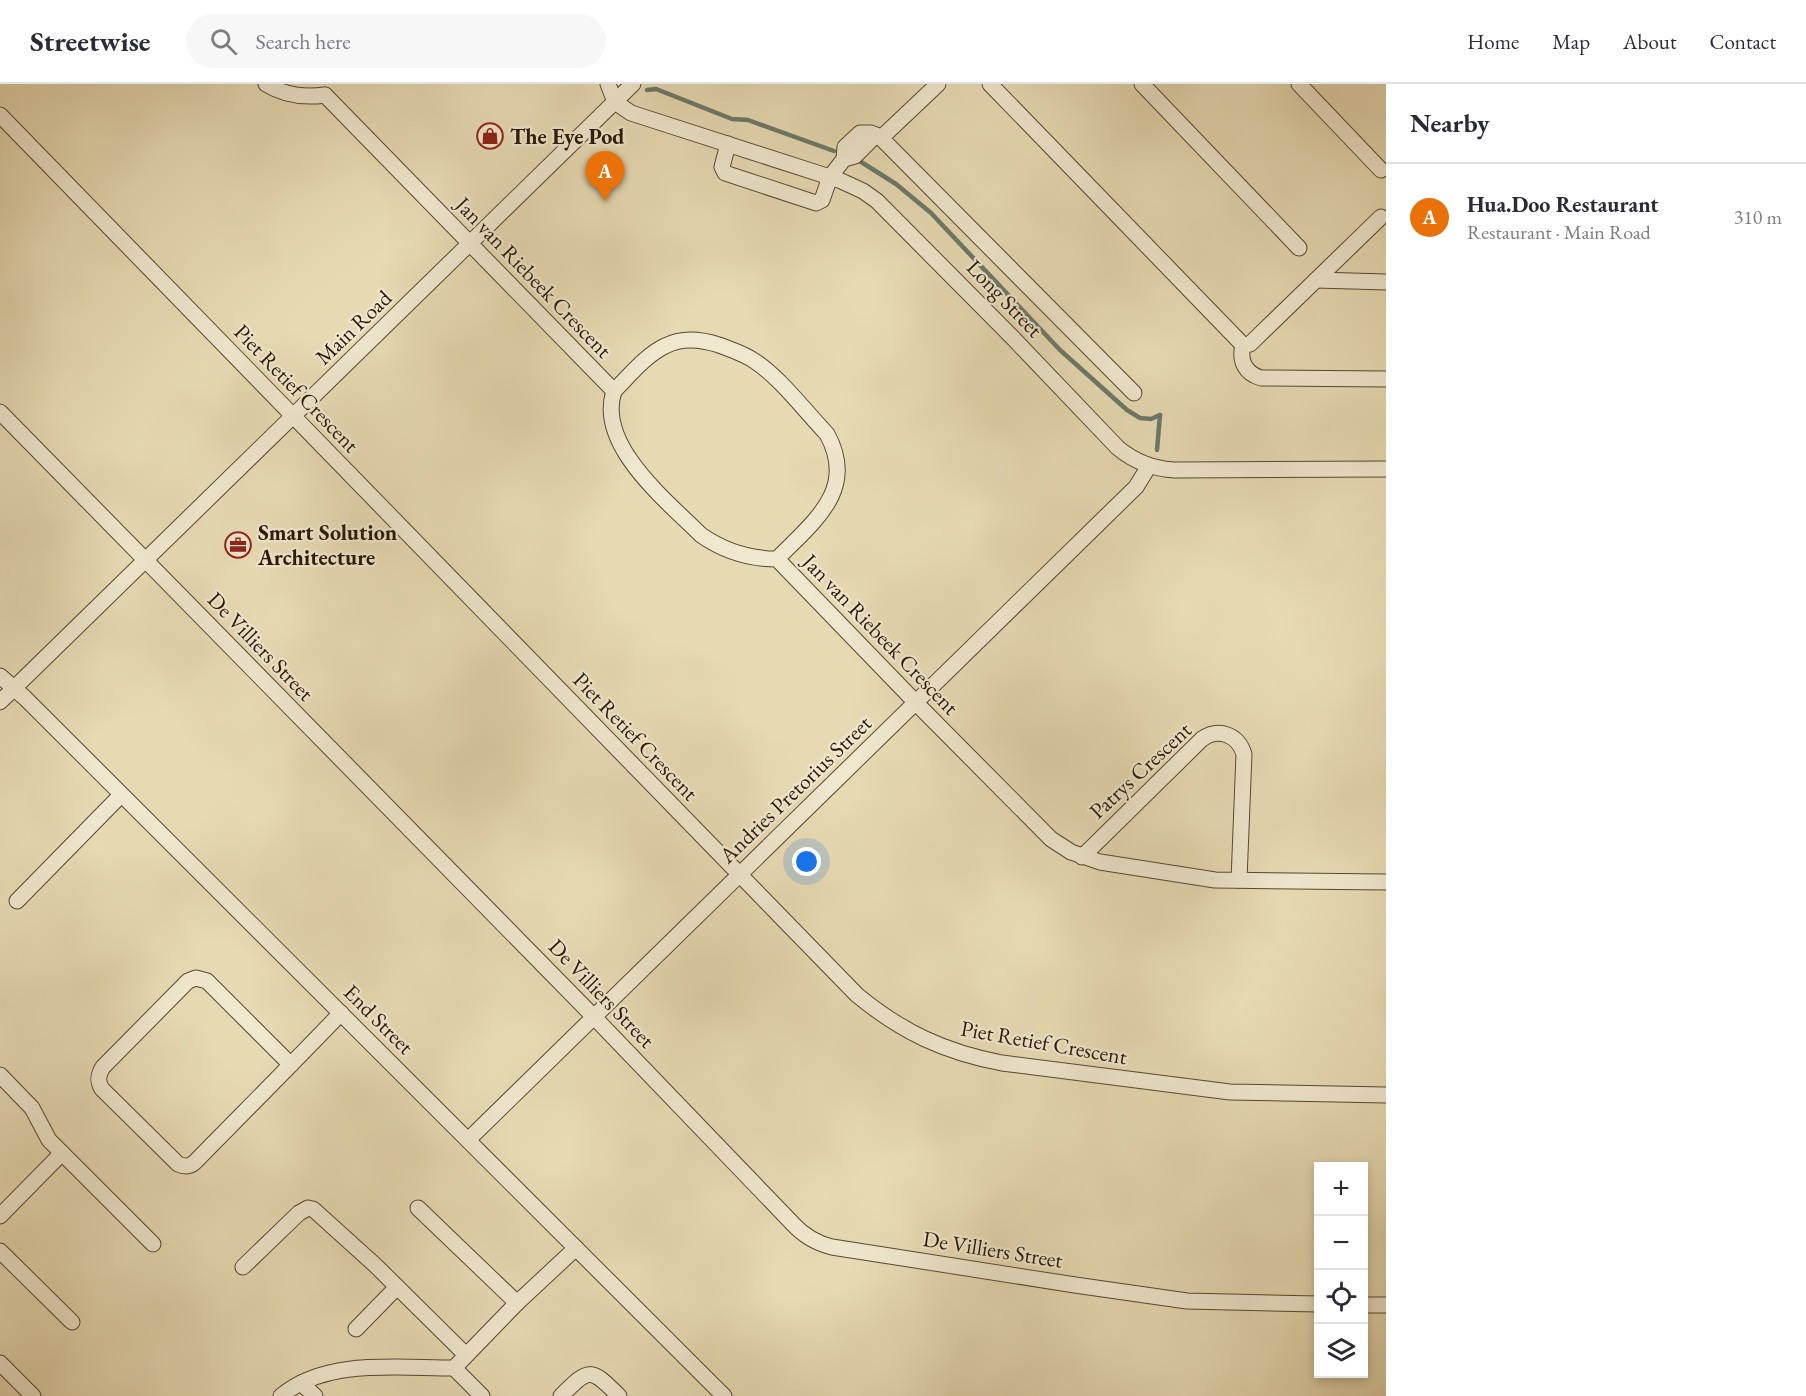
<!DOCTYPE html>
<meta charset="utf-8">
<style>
body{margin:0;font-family:"EB Garamond",serif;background:#f7f7f7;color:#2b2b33}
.controls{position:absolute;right:18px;bottom:18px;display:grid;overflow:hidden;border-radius:0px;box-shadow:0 3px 9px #0003}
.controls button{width:54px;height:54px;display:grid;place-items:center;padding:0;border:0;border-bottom:2px solid #e1e1e2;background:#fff;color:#2b2b33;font:30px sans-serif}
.you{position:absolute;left:807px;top:778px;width:21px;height:21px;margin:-15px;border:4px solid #fff;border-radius:50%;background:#1a73e8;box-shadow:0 0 0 9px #1a73e833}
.badge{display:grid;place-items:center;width:39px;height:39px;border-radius:50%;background:#8f2418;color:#fff;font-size:20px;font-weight:700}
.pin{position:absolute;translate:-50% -50px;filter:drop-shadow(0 2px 3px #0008)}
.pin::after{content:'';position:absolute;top:32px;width:21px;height:18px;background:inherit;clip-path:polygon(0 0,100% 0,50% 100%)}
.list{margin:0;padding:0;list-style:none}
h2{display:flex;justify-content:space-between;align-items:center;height:78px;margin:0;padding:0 24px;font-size:26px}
h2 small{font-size:20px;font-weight:400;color:#7c7c81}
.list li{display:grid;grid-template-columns:39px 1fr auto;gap:18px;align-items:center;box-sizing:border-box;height:108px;padding:0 24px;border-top:2px solid #e1e1e2}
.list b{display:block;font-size:22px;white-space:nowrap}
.list p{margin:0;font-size:20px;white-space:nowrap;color:#7c7c81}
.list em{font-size:20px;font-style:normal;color:#7c7c81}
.icon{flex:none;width:33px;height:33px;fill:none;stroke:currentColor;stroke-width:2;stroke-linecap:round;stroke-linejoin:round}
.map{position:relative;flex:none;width:1386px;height:1312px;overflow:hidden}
header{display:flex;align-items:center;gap:36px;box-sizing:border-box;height:84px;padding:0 30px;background:#fff;border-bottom:2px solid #e1e1e2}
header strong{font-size:28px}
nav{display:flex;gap:33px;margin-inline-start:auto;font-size:21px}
.search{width:420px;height:54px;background:#f7f7f7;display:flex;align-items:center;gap:15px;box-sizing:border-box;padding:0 21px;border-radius:33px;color:#7c7c81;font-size:22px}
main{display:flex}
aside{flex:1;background:#fff}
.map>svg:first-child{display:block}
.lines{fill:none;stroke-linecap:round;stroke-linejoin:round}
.stream{stroke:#6b796a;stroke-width:4.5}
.minor-casing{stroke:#584831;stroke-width:17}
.minor{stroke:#efe7ce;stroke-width:15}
.labels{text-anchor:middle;stroke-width:4.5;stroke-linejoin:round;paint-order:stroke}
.poi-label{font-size:22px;font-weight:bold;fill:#281706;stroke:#efe7ce;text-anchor:start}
.street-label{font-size:22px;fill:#281706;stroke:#efe7ce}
</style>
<header>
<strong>Streetwise</strong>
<div class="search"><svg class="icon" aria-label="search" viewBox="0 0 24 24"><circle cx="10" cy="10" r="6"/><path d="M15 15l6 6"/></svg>Search here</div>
<nav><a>Home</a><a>Map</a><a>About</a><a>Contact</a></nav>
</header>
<main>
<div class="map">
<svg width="1386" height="1312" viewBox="0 0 1386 1312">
<rect width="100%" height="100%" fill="#e7dab3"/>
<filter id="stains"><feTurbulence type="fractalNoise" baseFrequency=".00333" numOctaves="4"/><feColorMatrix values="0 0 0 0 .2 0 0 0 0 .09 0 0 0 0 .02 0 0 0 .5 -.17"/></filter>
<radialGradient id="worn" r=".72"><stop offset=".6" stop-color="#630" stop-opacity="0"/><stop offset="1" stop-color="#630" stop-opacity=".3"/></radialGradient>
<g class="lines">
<g class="stream">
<polyline points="647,6 656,5 732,35 748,36 834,67"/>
<polyline points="858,76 896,100 931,129 1060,266 1127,326 1140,334 1151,335 1160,331"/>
<polyline points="1157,366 1160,331"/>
</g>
<g class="minor-casing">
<g id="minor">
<path d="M 266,0 C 284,11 304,14 325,11"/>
<path d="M 608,0 L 615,18 L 631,29 L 839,96 L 863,107 L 877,117 L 1012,253 L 1118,364 C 1135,378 1153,385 1175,386 L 1386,385"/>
<polyline points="990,0 1243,261"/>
<polyline points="1142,0 1299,164"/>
<polyline points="1299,0 1381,86"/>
<polyline points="325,11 614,307"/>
<path d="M 0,31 L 857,911 C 902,948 944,968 1002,979 L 1230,1008 L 1386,1011"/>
<polyline points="881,54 938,0"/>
<polyline points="728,60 722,83 725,89 816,119 822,116 830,93 844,75 855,72 876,51"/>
<polyline points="844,75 845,63 860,49 871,49 881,54 1134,309"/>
<polyline points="1316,196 1386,198"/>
<polyline points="1243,261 1250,260 1381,133"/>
<path d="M 1243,261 C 1239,277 1245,289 1261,294 L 1386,295"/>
<path d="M 0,328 L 594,933 L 793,1140 C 804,1152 816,1159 832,1163 L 1075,1201 L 1187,1217 L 1318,1220"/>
<path d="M 777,475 C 813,438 858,406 827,350 C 806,328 780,294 756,278 C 745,270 732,266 719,261 C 701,255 682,253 665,262 C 646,271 629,292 614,307 C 596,361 667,417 701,451 C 724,467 749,475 777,475 L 924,627 L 1051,755 L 1071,768 L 1100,778 L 1215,796 L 1386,798"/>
<polyline points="0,592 25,614 724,1312"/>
<polyline points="0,618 633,0"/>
<path d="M 1082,773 L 1202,655 C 1219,643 1238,651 1244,670 L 1239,796"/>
<polyline points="17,817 121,711"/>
<path d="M 291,981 L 207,897 L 196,894 L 188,897 L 103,983 C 98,991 97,997 102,1005 L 178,1080 C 185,1083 190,1083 195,1078 C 244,1028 293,979 341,929"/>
<polyline points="0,991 32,1024 49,1056 153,1160"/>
<polyline points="468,1056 1136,403 1149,382"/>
<polyline points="418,1124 517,1219"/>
<polyline points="0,1132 62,1069"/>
<polyline points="0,1167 72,1238"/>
<polyline points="243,1183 299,1129 308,1124 313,1125 375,1181 466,1271"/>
<polyline points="1364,1221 1386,1221"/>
<polyline points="356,1245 397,1203"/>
<polyline points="0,1279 33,1312"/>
<polyline points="454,1284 482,1312"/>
<polyline points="301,1299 315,1312"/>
<path d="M 281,1312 C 326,1274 398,1284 454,1284 L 517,1219 L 576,1164"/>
<path d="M 561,1312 C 589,1284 590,1283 619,1312"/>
</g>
</g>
<use href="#minor" class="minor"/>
</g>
<defs>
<g id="shop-ring" transform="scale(1.35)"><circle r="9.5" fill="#efe7ce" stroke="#8f2418" stroke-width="1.5"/><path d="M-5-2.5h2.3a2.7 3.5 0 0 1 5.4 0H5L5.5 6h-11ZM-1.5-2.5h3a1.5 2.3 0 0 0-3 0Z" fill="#8f2418"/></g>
<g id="office-ring" transform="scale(1.35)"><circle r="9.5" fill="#efe7ce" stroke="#8f2418" stroke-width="1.5"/><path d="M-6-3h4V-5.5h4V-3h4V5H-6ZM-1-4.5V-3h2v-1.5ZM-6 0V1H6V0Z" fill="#8f2418"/></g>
</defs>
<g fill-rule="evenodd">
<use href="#shop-ring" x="490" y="52"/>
<use href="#office-ring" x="238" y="461"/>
</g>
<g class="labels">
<g class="poi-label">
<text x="510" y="60">The Eye Pod</text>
<text x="258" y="456">Smart Solution<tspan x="258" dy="25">Architecture</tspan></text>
</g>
<g class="street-label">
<text transform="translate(534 193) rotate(46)" y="8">Jan van Riebeek Crescent</text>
<text transform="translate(1005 214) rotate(46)" y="8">Long Street</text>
<text transform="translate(353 243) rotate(-44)" y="8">Main Road</text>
<text transform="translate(297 304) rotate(46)" y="8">Piet Retief Crescent</text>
<text transform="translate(881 550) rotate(46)" y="8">Jan van Riebeek Crescent</text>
<text transform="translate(261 562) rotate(46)" y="8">De Villiers Street</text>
<text transform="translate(636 652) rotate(46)" y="8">Piet Retief Crescent</text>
<text transform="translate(1140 686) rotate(-43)" y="8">Patrys Crescent</text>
<text transform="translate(795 705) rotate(-44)" y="8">Andries Pretorius Street</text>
<text transform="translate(602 909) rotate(46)" y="8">De Villiers Street</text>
<text transform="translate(379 935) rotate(45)" y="8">End Street</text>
<text transform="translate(1044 958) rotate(10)" y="8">Piet Retief Crescent</text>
<text transform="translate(993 1165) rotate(9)" y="8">De Villiers Street</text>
</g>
</g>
<rect width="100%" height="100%" filter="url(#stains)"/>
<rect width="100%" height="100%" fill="url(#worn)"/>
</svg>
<div class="controls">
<button>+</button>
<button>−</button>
<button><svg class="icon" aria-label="locate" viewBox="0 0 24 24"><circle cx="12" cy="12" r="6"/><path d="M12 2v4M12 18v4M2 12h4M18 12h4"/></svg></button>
<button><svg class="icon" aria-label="layers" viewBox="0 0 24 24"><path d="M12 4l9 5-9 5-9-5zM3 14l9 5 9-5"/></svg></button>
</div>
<div class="you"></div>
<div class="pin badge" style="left:605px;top:117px;background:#e8710a">A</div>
</div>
<aside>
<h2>Nearby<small></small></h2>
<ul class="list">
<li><span class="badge" style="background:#e8710a">A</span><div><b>Hua.Doo Restaurant</b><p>Restaurant · Main Road</p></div><em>310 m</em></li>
</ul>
</aside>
</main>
